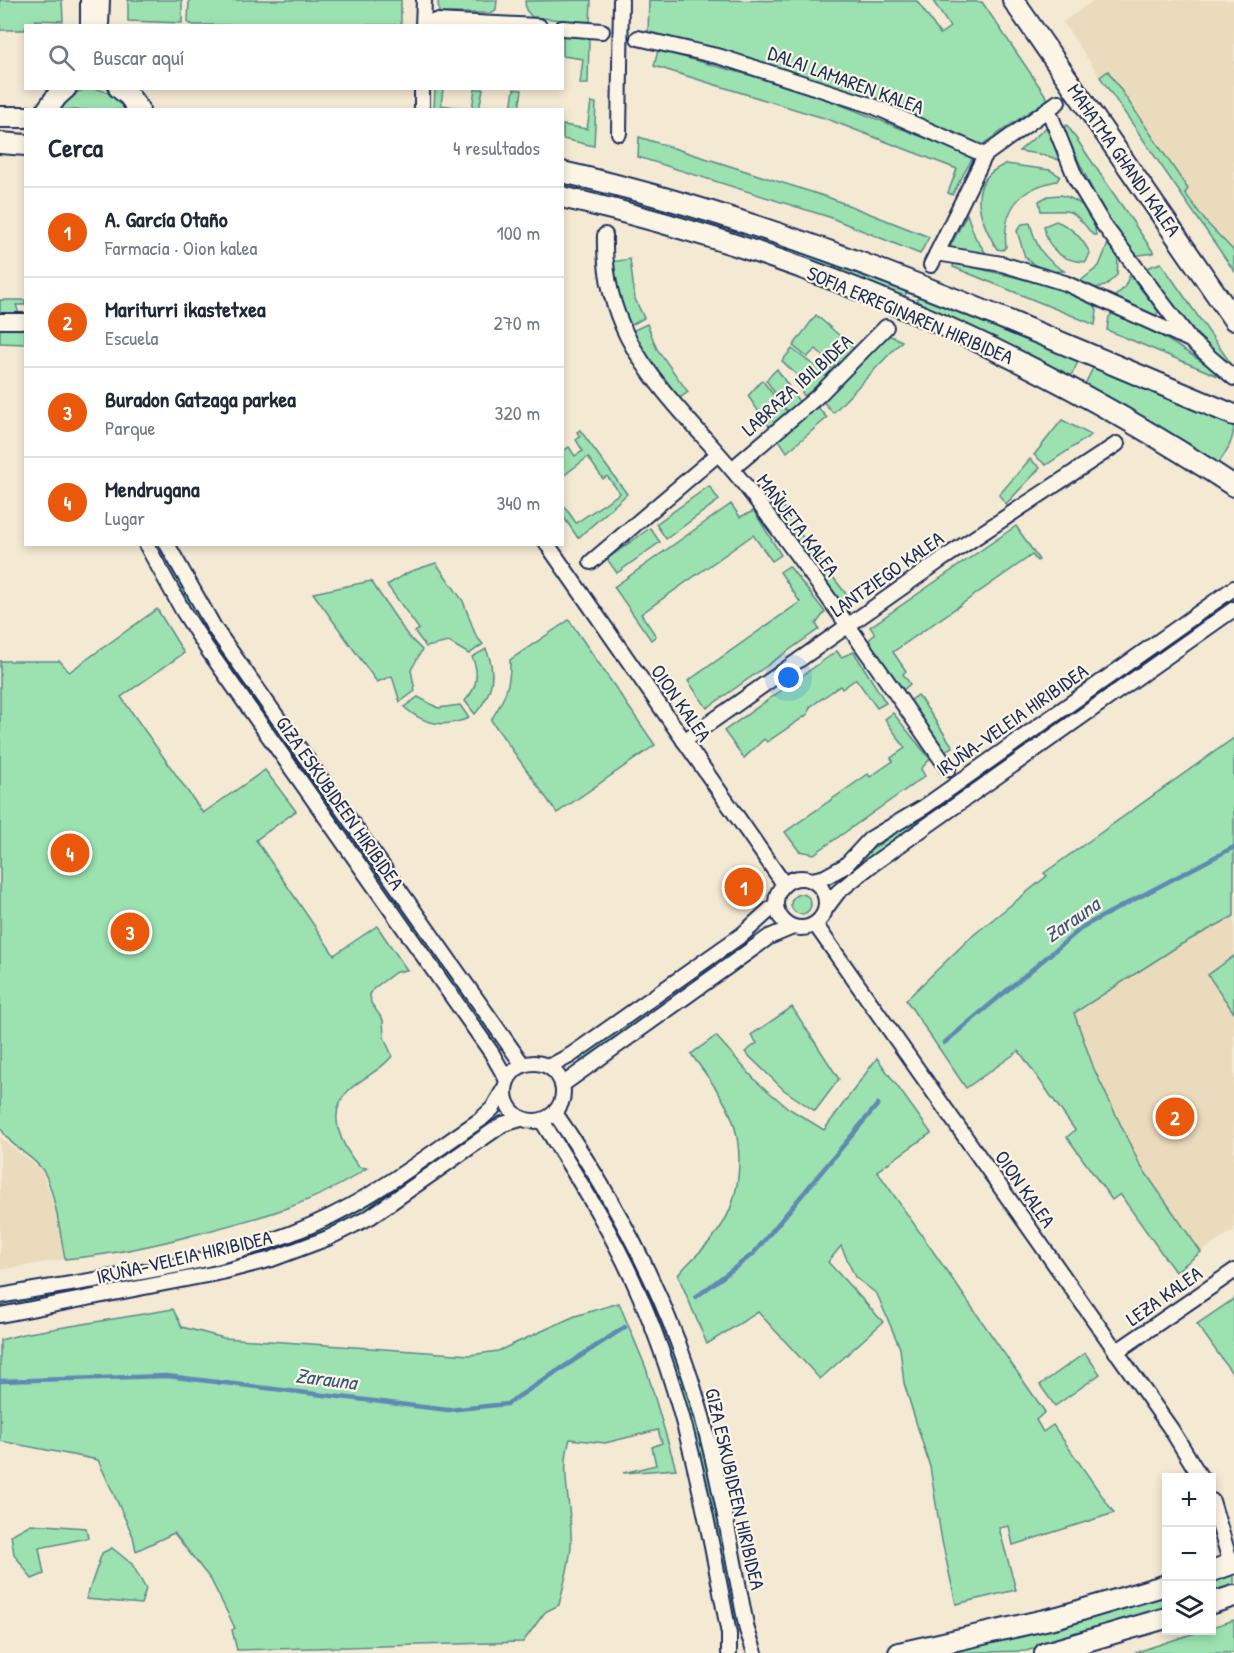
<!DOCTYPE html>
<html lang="es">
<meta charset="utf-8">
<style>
body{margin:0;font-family:"Patrick Hand",sans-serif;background:#f2f2f3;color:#1f2937}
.controls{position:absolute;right:18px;bottom:18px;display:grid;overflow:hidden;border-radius:0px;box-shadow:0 3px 9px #0003}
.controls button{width:54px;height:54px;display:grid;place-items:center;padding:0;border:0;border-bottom:2px solid #e0e1e3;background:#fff;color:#1f2937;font:30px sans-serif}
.you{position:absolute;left:789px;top:678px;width:21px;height:21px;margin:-15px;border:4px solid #fff;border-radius:50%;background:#1a73e8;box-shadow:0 0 0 9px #1a73e833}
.badge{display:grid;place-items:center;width:39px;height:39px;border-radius:50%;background:#ea580c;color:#fff;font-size:20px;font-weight:700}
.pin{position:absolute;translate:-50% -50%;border:3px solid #fff;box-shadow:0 2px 6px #0006}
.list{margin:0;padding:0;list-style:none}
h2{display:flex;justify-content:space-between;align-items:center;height:78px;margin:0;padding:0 24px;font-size:26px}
h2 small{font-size:20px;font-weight:400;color:#747a83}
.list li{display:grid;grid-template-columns:39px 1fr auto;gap:18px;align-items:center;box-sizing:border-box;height:90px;padding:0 24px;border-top:2px solid #e0e1e3}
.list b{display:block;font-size:22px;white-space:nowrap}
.list p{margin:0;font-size:20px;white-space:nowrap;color:#747a83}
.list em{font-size:20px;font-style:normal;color:#747a83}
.icon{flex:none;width:33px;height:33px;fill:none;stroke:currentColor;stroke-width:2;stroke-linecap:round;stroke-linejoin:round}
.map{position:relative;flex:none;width:1234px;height:1653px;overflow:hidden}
.search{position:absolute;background:#fff;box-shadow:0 3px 9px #0003;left:24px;top:24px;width:540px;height:66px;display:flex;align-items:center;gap:15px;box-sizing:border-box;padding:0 21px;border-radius:0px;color:#747a83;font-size:22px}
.panel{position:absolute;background:#fff;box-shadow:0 3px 9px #0003;left:24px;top:108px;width:540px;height:438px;border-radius:0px}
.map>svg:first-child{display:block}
.built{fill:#ebdbbd}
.green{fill:#9be2b0;stroke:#5b8887;stroke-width:1.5}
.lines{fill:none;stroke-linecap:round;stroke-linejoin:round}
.stream{stroke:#5f8ab3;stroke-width:4.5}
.street-casing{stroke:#1b2f5e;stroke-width:18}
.secondary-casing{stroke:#1b2f5e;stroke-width:24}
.street{stroke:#fcf5e5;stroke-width:14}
.secondary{stroke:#fcf5e5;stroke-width:20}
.labels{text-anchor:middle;stroke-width:4.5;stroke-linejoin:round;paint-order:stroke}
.street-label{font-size:20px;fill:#1b2f5e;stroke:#fcf5e5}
.water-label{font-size:21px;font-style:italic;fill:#385582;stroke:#fcf5e5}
</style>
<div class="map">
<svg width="1234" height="1653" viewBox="0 0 1234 1653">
<rect width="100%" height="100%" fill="#f4e9d3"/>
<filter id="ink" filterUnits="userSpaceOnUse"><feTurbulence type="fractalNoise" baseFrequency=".0167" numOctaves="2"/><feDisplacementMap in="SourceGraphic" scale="12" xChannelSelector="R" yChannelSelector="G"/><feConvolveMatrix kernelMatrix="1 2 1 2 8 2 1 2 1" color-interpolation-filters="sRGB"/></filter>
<g filter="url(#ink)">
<g class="built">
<polygon points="1094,0 1234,0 1234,251 1206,222 1185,192 1188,190 1109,72 1100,77 1063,22"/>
<polygon points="1234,916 1234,1230 1201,1252 1140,1165 1094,1069 1073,1013 1180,945"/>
<polygon points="0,1137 42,1170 53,1203 65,1259 0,1270"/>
</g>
<g class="green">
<polygon points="0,0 62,0 63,21 35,20 34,25 26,26 25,30 0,30"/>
<polygon points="128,0 182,0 182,23 128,21"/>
<polygon points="189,0 401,0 401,25 194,25 188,23"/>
<polygon points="438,0 497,0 496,10 490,13 439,13"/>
<polygon points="591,0 590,23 532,17 526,10 525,1"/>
<path d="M 649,0 L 917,1 L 940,34 L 950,27 L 933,1 L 982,2 L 1048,99 L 980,146 C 872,101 764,56 648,35 Z"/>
<polygon points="563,34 589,37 588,84 580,84 583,59 563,56"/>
<polygon points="658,50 803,90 973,157 952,195 948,193 957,169 827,119 654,66"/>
<polygon points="1108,71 1188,189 1185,193 1206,222 1234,251 1234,271 1100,77"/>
<path d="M 87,88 C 106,89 116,95 128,110 L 55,110 L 65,98 Z"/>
<polygon points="435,88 443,89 441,105 469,109 434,109"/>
<polygon points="475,89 483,89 479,109 472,109"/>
<polygon points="514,89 522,90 519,109 511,109"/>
<polygon points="591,102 596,103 594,146 563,139 563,125 587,129"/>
<polygon points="1067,125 1154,253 1133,256 1101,208 1063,128"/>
<polygon points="1048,126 1064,162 1045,155 1019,151"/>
<polygon points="639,137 830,198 929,237 920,254 829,217 638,157"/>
<path d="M 1006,164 L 1050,170 L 1060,176 L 1057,181 C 1019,188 1002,209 1006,247 L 1003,250 L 997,249 C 979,219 964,181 1006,164 Z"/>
<polygon points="563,179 607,189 605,200 563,190"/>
<polygon points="620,194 709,217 907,290 904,299 619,202"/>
<path d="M 1061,195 C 1081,200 1094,213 1096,235 L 1093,235 C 1070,207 1075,211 1041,211 L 1039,201 L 1048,196 Z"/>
<polygon points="967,214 975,237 987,255 949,249"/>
<path d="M 1056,221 C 1073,228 1081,237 1090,253 L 1086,262 C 1063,261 1047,250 1044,226 Z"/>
<path d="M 1030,223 C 1036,247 1043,258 1064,271 L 1043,272 L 1025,257 L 1017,231 L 1022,224 Z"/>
<path d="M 1108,244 L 1113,244 C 1119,254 1118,263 1117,275 L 1105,286 L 1084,290 L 1078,283 L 1099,266 Z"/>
<polygon points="630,259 635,299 644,318 630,326 620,301 611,262"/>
<path d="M 954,263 C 1001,274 1051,283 1095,304 L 1097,311 L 1095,325 L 953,267 Z"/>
<polygon points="1161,263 1229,361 1226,363 1196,333 1146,274 1146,268"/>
<polygon points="1130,275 1158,311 1157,315 1154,316 1114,297 1124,288"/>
<polygon points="919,295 1079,360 1070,378 915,304"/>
<polygon points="0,300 25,300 25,305 16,305 20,316 0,316"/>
<polygon points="1114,312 1160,335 1220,373 1218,376 1107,330 1109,317"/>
<polygon points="816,315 856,350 838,370 816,349 807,357 793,346"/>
<polygon points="647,324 657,349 688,392 677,400 632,331"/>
<polygon points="0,327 25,327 25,344 0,343"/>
<polygon points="884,333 902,341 833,413 822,400"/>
<polygon points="792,349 815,366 828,364 834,370 805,397 796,383 801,379 782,361"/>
<path d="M 1094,366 L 1234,424 C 1234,440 1227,451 1218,464 L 1176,437 L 1084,386 Z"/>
<polygon points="777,369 800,403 788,412 766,380"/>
<polygon points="762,380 789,415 771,429 748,396"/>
<polygon points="816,405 827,418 787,452 777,437"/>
<polygon points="1062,420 1091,435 1046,465 1034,455"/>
<polygon points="580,430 627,494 578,538 563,516 563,509 565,507 576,523 620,493 607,476 603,479 588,457 563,476 563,451 569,447 575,456 583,451 576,440 580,437 577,432"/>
<polygon points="1030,459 1040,468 1006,504 999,495"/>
<polygon points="709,486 719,500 666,539 656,524"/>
<polygon points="775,494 804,539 799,543 767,503"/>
<polygon points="731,504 740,517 754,511 781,555 772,561 753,535 641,614 656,636 651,640 614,587"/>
<polygon points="1016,526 1039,560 1037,561 1032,555 893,652 906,671 903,674 910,684 903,690 865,644 875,634 870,627"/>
<polygon points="650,528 660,542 617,573 607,559"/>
<path d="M 154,545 L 158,545 L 208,631 L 496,1041 L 491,1044 C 427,949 362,854 296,760 C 245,689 194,622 154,545 Z"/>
<polygon points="812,550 850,599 838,604 807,553"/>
<polygon points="436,563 463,601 476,636 483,644 469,654 449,642 426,647 415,632 419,629 387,585 409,572"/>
<polygon points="789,566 825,612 816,624 819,629 707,708 688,681 800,602 780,572"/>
<polygon points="371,581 408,636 422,650 411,670 415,691 400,702 392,676 377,682 313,593"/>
<polygon points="1234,596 1234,601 967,789 964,785"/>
<path d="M 157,609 L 184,653 L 121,697 L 203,813 L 265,770 L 296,811 L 256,840 L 334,955 L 377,926 L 407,970 L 396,972 L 374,988 L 370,995 L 371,1003 L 383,1020 L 384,1037 L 392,1056 C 381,1071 361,1078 348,1091 C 325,1114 342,1146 359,1167 L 367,1168 C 317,1203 259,1218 201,1233 C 157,1245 111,1255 65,1259 C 61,1238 54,1185 42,1169 C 29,1153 10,1147 0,1127 L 0,661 L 60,661 L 69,672 Z"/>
<path d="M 569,620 L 655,745 L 557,813 L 491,720 C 504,700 511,685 510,660 Z"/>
<path d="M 486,649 C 497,673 493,694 475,714 L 465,701 C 477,688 480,674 472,657 Z"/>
<polygon points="837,651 841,657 854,652 886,703 877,708 856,679 842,689 840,686 810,707 808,714 767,742 764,739 744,758 724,731"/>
<polygon points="918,695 953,747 941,752 910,701"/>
<path d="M 418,697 L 438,708 L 460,705 L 469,718 C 444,728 424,725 404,707 Z"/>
<polygon points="893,713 930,759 921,769 925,776 814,854 799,851 785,832 868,774 870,777 893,761 891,758 905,748 885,719"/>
<polygon points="1234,738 1234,916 1180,945 1074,1013 1094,1069 1140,1165 1201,1252 1175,1272 1120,1194 1112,1200 1067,1137 1075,1130 1019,1051 966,1088 906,1000 971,937 1047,876 1044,873"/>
<polygon points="954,792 957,796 852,870 849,866"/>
<circle cx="801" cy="904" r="10"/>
<polygon points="742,940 746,946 676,995 673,990"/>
<polygon points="1234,956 1234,1013 1208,975"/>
<polygon points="663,996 667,1002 581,1061 578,1058"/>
<polygon points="792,1007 839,1079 815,1111 784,1090 745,1052 757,1043 751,1035"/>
<path d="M 716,1036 L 756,1081 L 788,1108 L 824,1130 L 877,1058 L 931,1133 L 877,1171 L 1045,1412 L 1036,1420 L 1043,1432 L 1053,1425 L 1114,1513 L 1013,1545 L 1009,1526 L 999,1528 L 1016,1590 L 956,1604 L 942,1541 L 930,1467 L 904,1383 L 900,1348 L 877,1294 L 855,1277 L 841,1246 L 828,1262 L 883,1322 L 820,1379 L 758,1312 L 707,1344 L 678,1275 C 690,1260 707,1247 718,1231 C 744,1195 746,1137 723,1100 C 714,1084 702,1069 691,1054 Z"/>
<path d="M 475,1129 L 479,1134 C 425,1171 373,1212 312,1238 C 214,1280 103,1284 0,1308 L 0,1303 L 309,1233 L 363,1207 Z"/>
<path d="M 573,1148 C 600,1194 629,1240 649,1289 C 694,1395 718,1506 737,1618 L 733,1620 C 722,1566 715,1512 701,1459 C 672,1347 630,1250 568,1152 Z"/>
<polygon points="1234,1299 1234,1376 1197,1324"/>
<path d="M 619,1303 L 646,1368 L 676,1469 L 623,1473 L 656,1465 L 652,1447 L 662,1443 L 658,1430 L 605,1443 L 570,1439 C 559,1472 573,1511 571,1545 C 570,1565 563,1586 559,1605 L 545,1612 L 523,1642 L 237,1650 L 232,1630 L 235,1628 L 211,1580 L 174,1533 L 136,1551 L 133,1536 L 98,1460 L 0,1441 L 0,1340 L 23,1334 L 173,1309 L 182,1327 L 224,1338 L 470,1355 L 498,1351 L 575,1316 Z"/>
<polygon points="1085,1353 1100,1374 1055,1406 1040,1385"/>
<polygon points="31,1524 86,1528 88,1538 39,1548 44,1574 32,1579 14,1554 11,1535"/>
<polygon points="112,1548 132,1564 146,1589 141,1604 86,1599 102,1553"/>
<polygon points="1234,1571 1234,1585 1212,1593 1212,1579"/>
<polygon points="1166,1594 1166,1608 1026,1651 950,1653"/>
<polygon points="1234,1620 1234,1653 1134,1653 1201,1631 1212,1630 1212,1627"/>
</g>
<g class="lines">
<g class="stream">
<polyline points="944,1043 1084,926 1234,847"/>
<polyline points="696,1297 753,1254 878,1104"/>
<polyline points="0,1381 167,1376 448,1410 507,1404 625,1327"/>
</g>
<g class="street-casing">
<g id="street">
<polyline points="435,21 539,26"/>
<polyline points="88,26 88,0"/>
<polyline points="101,26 102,0"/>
<polyline points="423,26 424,0"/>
<polyline points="562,28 602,31"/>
<polyline points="638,38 721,57 873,106 985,155 1058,102"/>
<polyline points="1048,109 1076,179 1103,224 1189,338"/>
<polyline points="422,110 422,88"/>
<polyline points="619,133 621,0"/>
<path d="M 605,235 C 604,270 611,304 627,336 C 657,394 708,437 748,489 C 817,580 883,674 948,769"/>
<polyline points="937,253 1002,264 1065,283 1190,340 1234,378"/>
<polyline points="931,265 985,155"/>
<polyline points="0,321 26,321"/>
<polyline points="732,469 818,396 886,327"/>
<polyline points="146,544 183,611 206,647 491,1052 507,1080"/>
<polyline points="167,544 215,629 523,1065"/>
<polyline points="547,544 784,884"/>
<polyline points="591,562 718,454"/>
<polyline points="684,741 941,560 1117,444"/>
<circle cx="801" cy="903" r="25"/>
<polyline points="812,880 825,877 845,866 870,839 924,807 1234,588"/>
<polyline points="826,908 838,892 870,866 1234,609"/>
<polyline points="815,924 1171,1429 1201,1478"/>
<circle cx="534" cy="1092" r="29"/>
<polyline points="549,1067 571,1055 743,934 775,905"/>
<polyline points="562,1085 769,937 793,927"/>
<path d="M 555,1113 C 619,1205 672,1307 702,1416 C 721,1486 733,1559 747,1630 L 755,1653"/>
<path d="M 542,1121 C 577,1177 614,1234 640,1296 C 687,1405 707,1519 729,1634 L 729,1653"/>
<path d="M 0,1296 C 111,1275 228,1267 331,1216 C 384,1190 431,1153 480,1120 L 493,1108 L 504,1089"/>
<polyline points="0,1315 222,1272 272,1259 328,1238 370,1217 503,1124 521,1119"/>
<polyline points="1116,1352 1234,1271"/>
<polyline points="1212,1501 1231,1564"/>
</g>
</g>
<g class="secondary-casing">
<g id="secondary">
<polyline points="1013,0 1234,320"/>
<polyline points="119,88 129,96 139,110"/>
<polyline points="47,110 57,96 66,88"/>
<polyline points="0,117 26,117"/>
<polyline points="0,143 26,145"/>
<path d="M 562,172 C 795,224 1015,324 1234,415"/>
<path d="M 562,197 C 802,252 1030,351 1234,486"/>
<polyline points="1212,1571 1234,1563"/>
<polyline points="1212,1603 1234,1596"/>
<polyline points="899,1653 1058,1617 1166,1585"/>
<polyline points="1045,1653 1166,1618"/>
</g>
</g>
<use href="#street" class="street"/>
<use href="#secondary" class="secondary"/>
</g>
</g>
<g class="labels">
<g class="street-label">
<text transform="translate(846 80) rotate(20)" y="7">DALAI LAMAREN KALEA</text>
<text transform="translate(1124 160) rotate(55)" y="7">MAHATMA GHANDI KALEA</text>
<text transform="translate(910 315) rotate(23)" y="7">SOFIA ERREGINAREN HIRIBIDEA</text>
<text transform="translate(797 385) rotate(-42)" y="7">LABRAZA IBILBIDEA</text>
<text transform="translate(798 525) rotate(53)" y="7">MAÑUETA KALEA</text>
<text transform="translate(887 574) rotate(-35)" y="7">LANTZIEGO KALEA</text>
<text transform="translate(681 703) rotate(55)" y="7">OION KALEA</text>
<text transform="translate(1012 720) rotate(-35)" y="7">IRUÑA-VELEIA HIRIBIDEA</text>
<text transform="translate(340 803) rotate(55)" y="7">GIZA ESKUBIDEEN HIRIBIDEA</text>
<text transform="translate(1025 1189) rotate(55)" y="7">OION KALEA</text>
<text transform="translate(184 1257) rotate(-13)" y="7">IRUÑA-VELEIA HIRIBIDEA</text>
<text transform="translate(1164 1296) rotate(-35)" y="7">LEZA KALEA</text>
<text transform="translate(735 1489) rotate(77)" y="7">GIZA ESKUBIDEEN HIRIBIDEA</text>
</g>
<g class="water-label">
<text transform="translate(1072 920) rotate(-35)" y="7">Zarauna</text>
<text transform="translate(326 1379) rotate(7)" y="7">Zarauna</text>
</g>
</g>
</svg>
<div class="controls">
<button>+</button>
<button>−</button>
<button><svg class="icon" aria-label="layers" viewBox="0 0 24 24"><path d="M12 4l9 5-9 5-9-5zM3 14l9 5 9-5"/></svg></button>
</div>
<div class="you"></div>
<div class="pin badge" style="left:744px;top:887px">1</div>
<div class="pin badge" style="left:1175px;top:1117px">2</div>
<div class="pin badge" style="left:130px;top:932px">3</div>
<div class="pin badge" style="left:70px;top:853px">4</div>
<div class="search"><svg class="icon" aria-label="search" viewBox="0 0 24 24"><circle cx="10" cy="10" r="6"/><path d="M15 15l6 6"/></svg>Buscar aquí</div>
<section class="panel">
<h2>Cerca<small>4 resultados</small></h2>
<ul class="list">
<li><span class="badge">1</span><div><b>A. García Otaño</b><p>Farmacia · Oion kalea</p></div><em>100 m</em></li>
<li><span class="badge">2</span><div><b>Mariturri ikastetxea</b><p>Escuela</p></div><em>270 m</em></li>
<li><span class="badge">3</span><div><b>Buradon Gatzaga parkea</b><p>Parque</p></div><em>320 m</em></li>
<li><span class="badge">4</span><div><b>Mendrugana</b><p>Lugar</p></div><em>340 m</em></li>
</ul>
</section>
</div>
